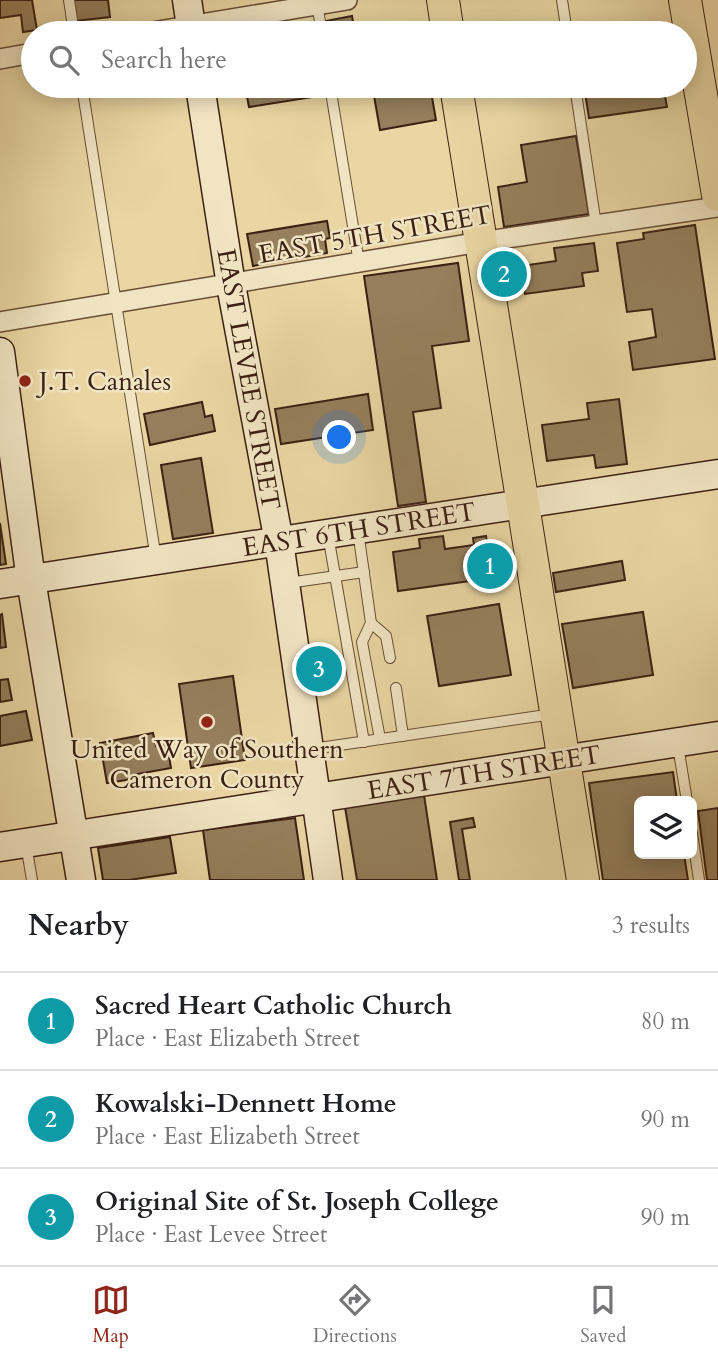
<!DOCTYPE html>
<meta charset="utf-8">
<style>
body{margin:0;font-family:Cardo,serif;background:#f2f2f2;color:#202124}
.controls{position:absolute;right:21px;bottom:21px;display:grid;overflow:hidden;border-radius:10px;box-shadow:0 4px 18px #0003}
.controls button{width:63px;height:63px;display:grid;place-items:center;padding:0;border:0;border-bottom:2px solid #e0e0e0;background:#fff;color:#202124;font:35px sans-serif}
.you{position:absolute;left:340px;top:438px;width:24px;height:24px;margin:-18px;border:5px solid #fff;border-radius:50%;background:#1a73e8;box-shadow:0 0 0 10px #1a73e833}
.badge{display:grid;place-items:center;width:46px;height:46px;border-radius:50%;background:#8f2418;color:#fff;font-size:23px;font-weight:700}
.pin{position:absolute;translate:-50% -50%;border:4px solid #fff;box-shadow:0 2px 7px #0006}
.list{margin:0;padding:0;list-style:none}
h2{display:flex;justify-content:space-between;align-items:center;height:91px;margin:0;padding:0 28px;font-size:30px}
h2 small{font-size:23px;font-weight:400;color:#757577}
.list li{display:grid;grid-template-columns:46px 1fr auto;gap:21px;align-items:center;box-sizing:border-box;height:98px;padding:0 28px;border-top:2px solid #e0e0e0}
.list b{display:block;font-size:26px;white-space:nowrap}
.list p{margin:0;font-size:23px;white-space:nowrap;color:#757577}
.list em{font-size:23px;font-style:normal;color:#757577}
.icon{flex:none;width:38px;height:38px;fill:none;stroke:currentColor;stroke-width:2;stroke-linecap:round;stroke-linejoin:round}
.map{position:relative;flex:none;width:718px;height:880px;overflow:hidden}
.search{position:absolute;background:#fff;box-shadow:0 4px 18px #0003;left:21px;right:21px;top:21px;height:77px;display:flex;align-items:center;gap:18px;box-sizing:border-box;padding:0 24px;border-radius:38px;color:#757577;font-size:26px}
.sheet{height:385px;background:#fff}
nav{display:flex;justify-content:space-around;align-items:center;box-sizing:border-box;height:98px;border-top:2px solid #e0e0e0;background:#fff;font-size:19px;color:#757577}
nav a{display:grid;justify-items:center;gap:4px}
nav .on{color:#8f2418}
.map>svg:first-child{display:block}
.building{fill:#957f5d;stroke:#3b2112;stroke-width:2}
.lines{fill:none;stroke-linecap:round;stroke-linejoin:round}
.lane-casing{stroke:#664e36;stroke-width:12}
.street-casing{stroke:#664e36;stroke-width:22}
.secondary-casing{stroke:#3b2112;stroke-width:31}
.primary-casing{stroke:#3b2112;stroke-width:34}
.lane{stroke:#f1e4c3;stroke-width:10}
.street{stroke:#f1e4c3;stroke-width:19}
.secondary{stroke:#f1e4c3;stroke-width:28}
.primary{stroke:#e9d6a3;stroke-width:32}
.poi-dot{fill:#8f2418;stroke:#f1e4c3;stroke-width:2.5}
.labels{text-anchor:middle;stroke-width:5;stroke-linejoin:round;paint-order:stroke}
.street-label{font-size:26px;fill:#3b2112;stroke:#f1e4c3}
.poi-label{font-size:26px;fill:#3b2112;stroke:#f1e4c3;text-anchor:start}
</style>
<div class="map">
<svg width="718" height="880" viewBox="0 0 718 880">
<rect width="100%" height="100%" fill="#e9d6a3"/>
<filter id="stains"><feTurbulence type="fractalNoise" baseFrequency=".00286" numOctaves="4"/><feColorMatrix values="0 0 0 0 .2 0 0 0 0 .09 0 0 0 0 .02 0 0 0 .5 -.17"/></filter>
<radialGradient id="worn" r=".72"><stop offset=".6" stop-color="#630" stop-opacity="0"/><stop offset="1" stop-color="#630" stop-opacity=".3"/></radialGradient>
<g class="building">
<polygon points="0,0 32,0 37,30 23,32 21,15 0,18"/>
<polygon points="73,0 108,0 110,17 75,21"/>
<polygon points="352,16 355,33 328,33 326,21"/>
<polygon points="245,86 317,86 319,96 249,107"/>
<polygon points="399,86 430,86 436,120 380,130 373,90"/>
<polygon points="584,86 663,86 667,107 589,118"/>
<polygon points="576,136 589,214 504,227 498,187 527,182 521,145"/>
<polygon points="327,221 330,238 325,239 327,253 253,266 247,234"/>
<polygon points="695,225 715,359 633,370 629,342 656,337 652,309 627,312 617,243 644,239 643,233"/>
<polygon points="594,243 598,271 582,273 584,286 525,294 521,266 556,261 554,248"/>
<polygon points="458,263 469,341 432,346 441,408 413,412 426,502 398,506 364,276"/>
<polygon points="368,394 373,430 281,444 275,409"/>
<polygon points="619,399 627,464 596,468 594,455 547,461 542,425 589,419 587,403"/>
<polygon points="202,402 205,417 212,415 215,431 150,445 144,414"/>
<polygon points="201,458 213,533 173,539 161,465"/>
<polygon points="0,523 6,564 0,565"/>
<polygon points="443,536 445,549 474,545 473,538 486,536 492,578 398,591 393,552 420,548 419,539"/>
<polygon points="622,561 625,580 556,592 553,573"/>
<polygon points="499,604 511,675 439,686 427,616"/>
<polygon points="643,612 653,675 573,688 562,624"/>
<polygon points="2,614 6,647 0,648 0,615"/>
<polygon points="233,676 245,760 191,768 179,684"/>
<polygon points="8,679 12,700 0,702 0,680"/>
<polygon points="26,711 32,740 0,746 0,716"/>
<polygon points="153,733 156,746 167,744 171,768 132,775 133,779 107,783 100,743"/>
<polygon points="673,772 677,801 639,801 639,854 684,854 688,880 603,880 589,783"/>
<polygon points="424,795 437,880 357,880 345,807"/>
<polygon points="718,808 718,880 707,880 698,811"/>
<polygon points="295,818 304,880 210,880 203,830"/>
<polygon points="473,818 475,827 462,829 470,880 459,880 450,822"/>
<polygon points="170,837 176,873 129,880 103,880 98,848"/>
</g>
<g class="lines">
<g class="lane-casing">
<g id="lane">
<polyline points="69,0 74,33"/>
<polyline points="562,0 567,33"/>
<polyline points="317,4 322,33"/>
<polyline points="82,86 156,559"/>
<polyline points="330,86 359,263"/>
<polyline points="575,86 596,225"/>
<polyline points="358,531 371,623 362,642 380,739"/>
<polyline points="328,535 364,742"/>
<polyline points="288,583 364,572"/>
<polyline points="371,623 386,636 390,658"/>
<polyline points="396,688 403,736"/>
<polyline points="678,746 687,801"/>
<polyline points="312,749 553,714"/>
<polyline points="692,833 699,880"/>
<polyline points="26,844 32,880"/>
</g>
</g>
<g class="street-casing">
<g id="street">
<polyline points="146,33 347,0"/>
<polyline points="0,59 33,53"/>
<polyline points="0,322 480,242 718,207"/>
</g>
</g>
<g class="secondary-casing">
<g id="secondary">
<polyline points="187,0 192,33"/>
<polyline points="200,86 231,285 279,542 328,880"/>
<polyline points="0,352 31,580 81,880"/>
<polyline points="0,584 718,474"/>
<polyline points="0,847 718,736"/>
</g>
</g>
<g class="primary-casing">
<g id="primary">
<polyline points="443,0 448,33"/>
<polyline points="685,0 718,195"/>
<polyline points="456,86 583,880"/>
</g>
</g>
<use href="#lane" class="lane"/>
<use href="#street" class="street"/>
<use href="#secondary" class="secondary"/>
<use href="#primary" class="primary"/>
</g>
<g class="poi-dot">
<circle cx="25" cy="381" r="7"/>
<circle cx="207" cy="722" r="7"/>
</g>
<g class="labels">
<g class="street-label">
<text transform="translate(375 234) rotate(-10)" y="9">EAST 5TH STREET</text>
<text transform="translate(249 379) rotate(80)" y="9">EAST LEVEE STREET</text>
<text transform="translate(359 529) rotate(-9)" y="9">EAST 6TH STREET</text>
<text transform="translate(484 772) rotate(-9)" y="9">EAST 7TH STREET</text>
</g>
<g class="poi-label">
<text x="39" y="390">J.T. Canales</text>
<text x="207" y="758" text-anchor="middle">United Way of Southern<tspan x="207" dy="30">Cameron County</tspan></text>
</g>
</g>
<rect width="100%" height="100%" filter="url(#stains)"/>
<rect width="100%" height="100%" fill="url(#worn)"/>
</svg>
<div class="controls">
<button><svg class="icon" aria-label="layers" viewBox="0 0 24 24"><path d="M12 4l9 5-9 5-9-5zM3 14l9 5 9-5"/></svg></button>
</div>
<div class="you"></div>
<div class="pin badge" style="left:490px;top:566px;background:#0f9aa8">1</div>
<div class="pin badge" style="left:504px;top:274px;background:#0f9aa8">2</div>
<div class="pin badge" style="left:319px;top:669px;background:#0f9aa8">3</div>
<div class="search"><svg class="icon" aria-label="search" viewBox="0 0 24 24"><circle cx="10" cy="10" r="6"/><path d="M15 15l6 6"/></svg>Search here</div>
</div>
<section class="sheet">
<h2>Nearby<small>3 results</small></h2>
<ul class="list">
<li><span class="badge" style="background:#0f9aa8">1</span><div><b>Sacred Heart Catholic Church</b><p>Place · East Elizabeth Street</p></div><em>80 m</em></li>
<li><span class="badge" style="background:#0f9aa8">2</span><div><b>Kowalski-Dennett Home</b><p>Place · East Elizabeth Street</p></div><em>90 m</em></li>
<li><span class="badge" style="background:#0f9aa8">3</span><div><b>Original Site of St. Joseph College</b><p>Place · East Levee Street</p></div><em>90 m</em></li>
</ul>
</section>
<nav>
<a class="on"><svg class="icon" aria-label="map" viewBox="0 0 24 24"><path d="M3 6l6-2 6 2 6-2v14l-6 2-6-2-6 2zM9 4v14M15 6v14"/></svg>Map</a>
<a><svg class="icon" aria-label="directions" viewBox="0 0 24 24"><path d="M12 3l9 9-9 9-9-9zM9 14v-3h6M13 9l2 2-2 2"/></svg>Directions</a>
<a><svg class="icon" aria-label="saved" viewBox="0 0 24 24"><path d="M7 4h10v16l-5-4-5 4z"/></svg>Saved</a>
</nav>
